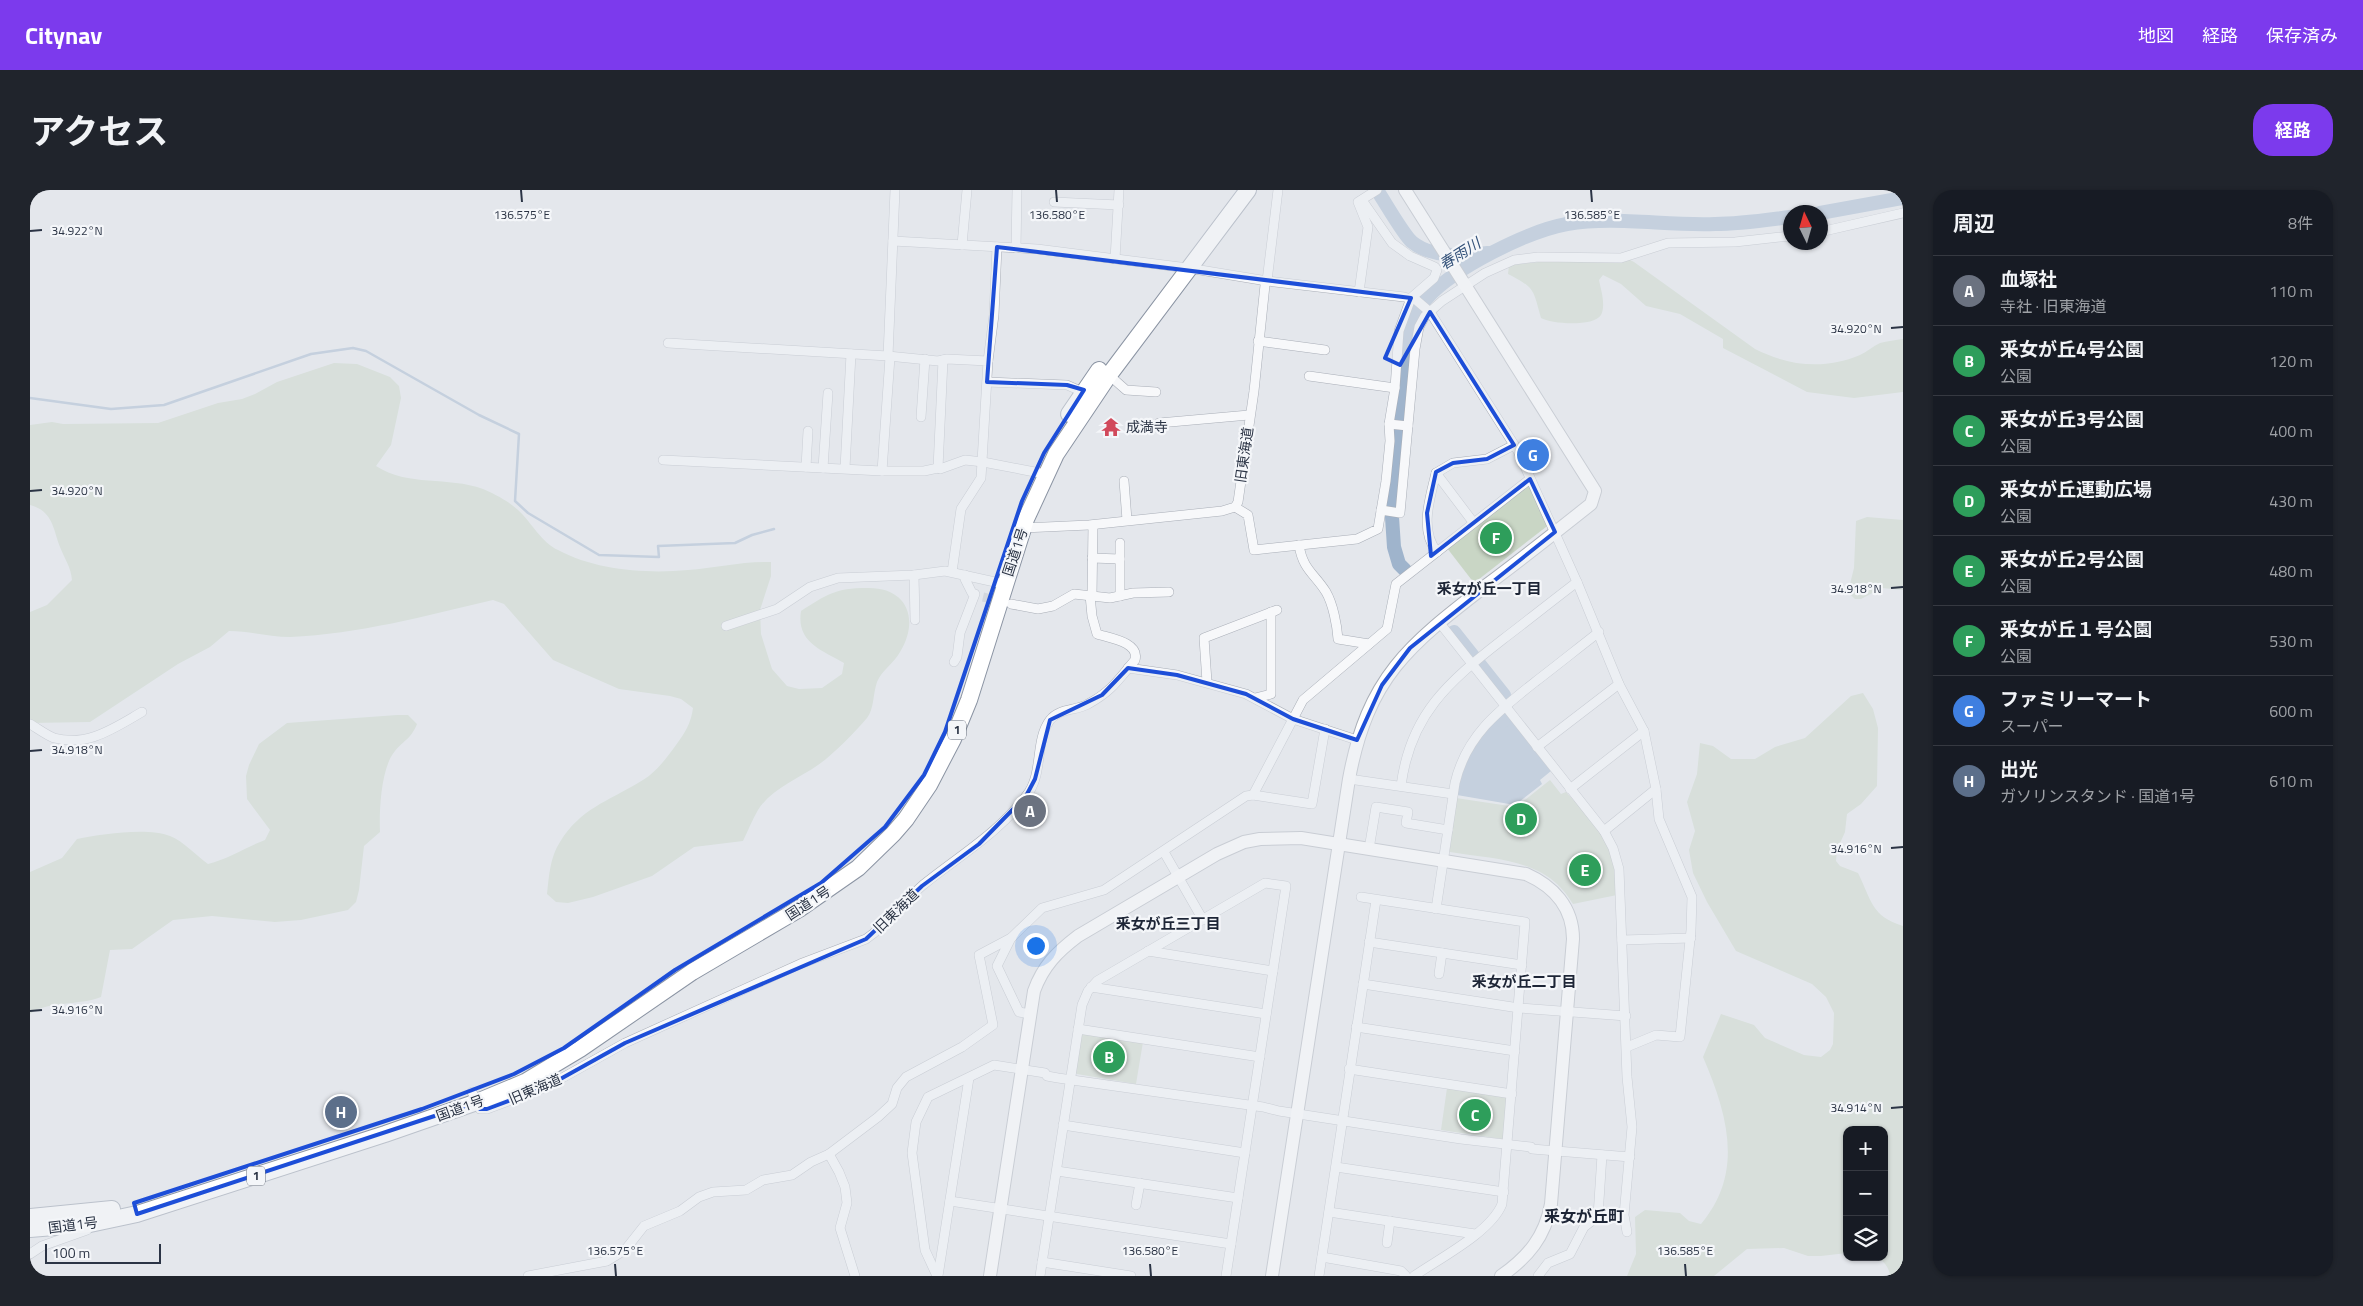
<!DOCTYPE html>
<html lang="ja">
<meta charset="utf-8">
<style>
body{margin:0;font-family:"Titillium Web","Noto Sans JP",sans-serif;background:#20242c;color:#f1f3f6}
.controls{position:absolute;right:15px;bottom:15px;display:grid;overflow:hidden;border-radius:10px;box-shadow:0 1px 4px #0004}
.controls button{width:45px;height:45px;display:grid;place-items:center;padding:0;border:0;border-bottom:1px solid #363941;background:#171b24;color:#f1f3f6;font:25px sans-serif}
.compass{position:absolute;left:1753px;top:15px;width:45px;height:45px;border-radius:50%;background:#171b24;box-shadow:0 1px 4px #0004;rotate:355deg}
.scale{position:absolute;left:15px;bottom:12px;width:116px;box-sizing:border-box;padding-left:5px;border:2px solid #2b3445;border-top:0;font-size:14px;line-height:18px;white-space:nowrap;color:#2b3445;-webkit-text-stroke:4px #f4f6f9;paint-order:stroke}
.you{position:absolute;left:1005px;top:755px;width:18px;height:18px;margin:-12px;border:4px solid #fff;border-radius:50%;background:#1a73e8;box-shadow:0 0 0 8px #1a73e833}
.badge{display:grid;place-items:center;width:32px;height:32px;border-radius:50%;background:#7c3aed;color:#fff;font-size:16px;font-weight:700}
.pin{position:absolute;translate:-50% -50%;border:2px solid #fff;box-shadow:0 1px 5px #0006}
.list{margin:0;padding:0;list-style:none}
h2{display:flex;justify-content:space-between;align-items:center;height:65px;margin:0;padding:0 20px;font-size:21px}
h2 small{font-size:16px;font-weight:400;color:#9ea1a6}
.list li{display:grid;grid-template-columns:32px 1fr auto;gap:15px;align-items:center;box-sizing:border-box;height:70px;padding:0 20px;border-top:1px solid #363941}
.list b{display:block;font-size:19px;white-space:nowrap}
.list p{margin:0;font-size:16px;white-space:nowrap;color:#9ea1a6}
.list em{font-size:16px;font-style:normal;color:#9ea1a6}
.icon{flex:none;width:28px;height:28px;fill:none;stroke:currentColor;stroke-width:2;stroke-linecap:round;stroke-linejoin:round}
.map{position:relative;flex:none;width:1873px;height:1086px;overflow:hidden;border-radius:20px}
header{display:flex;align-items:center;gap:30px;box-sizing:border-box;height:70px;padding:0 25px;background:#7c3aed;color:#fff}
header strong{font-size:24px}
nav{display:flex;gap:28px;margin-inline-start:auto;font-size:18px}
.intro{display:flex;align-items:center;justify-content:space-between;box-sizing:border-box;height:120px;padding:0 30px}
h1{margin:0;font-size:35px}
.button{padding:12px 22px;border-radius:20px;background:#7c3aed;color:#fff;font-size:18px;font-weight:700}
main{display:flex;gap:30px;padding:0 30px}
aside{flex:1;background:#171b24;border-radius:20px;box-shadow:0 1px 4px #0004}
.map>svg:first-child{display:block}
.green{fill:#c9d6c5}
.water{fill:#9fb4cc}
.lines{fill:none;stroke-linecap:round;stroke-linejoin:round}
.stream{stroke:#9fb4cc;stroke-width:2.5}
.river{stroke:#9fb4cc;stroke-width:14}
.street-tunnel{stroke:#bfc3cb;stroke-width:9;stroke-dasharray:9 4.5;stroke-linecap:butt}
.street-casing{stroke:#a9aeb7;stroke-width:10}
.secondary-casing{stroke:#a9aeb7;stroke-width:14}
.highway-casing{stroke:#8b94a3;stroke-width:18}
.street{stroke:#f7f8fa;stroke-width:9}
.secondary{stroke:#fff;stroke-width:12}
.highway{stroke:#fff;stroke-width:16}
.marked{fill:none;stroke:#1d4ed8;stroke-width:4;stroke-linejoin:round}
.ticks{fill:none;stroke:#2b3445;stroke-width:2}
.labels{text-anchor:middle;stroke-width:4.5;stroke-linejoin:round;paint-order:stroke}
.shield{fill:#f4f6f9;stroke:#676e7b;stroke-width:1}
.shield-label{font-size:12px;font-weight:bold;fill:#2b3445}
.poi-label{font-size:14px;fill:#2b3445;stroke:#f4f6f9;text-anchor:start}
.street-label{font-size:14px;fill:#2b3445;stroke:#f4f6f9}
.water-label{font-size:15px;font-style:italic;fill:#34527a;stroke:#f4f6f9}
.neighbourhood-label{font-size:15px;font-weight:bold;fill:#1d2536;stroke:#f4f6f9}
.quarter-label{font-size:16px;font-weight:bold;fill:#1d2536;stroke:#f4f6f9}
.ticks-label{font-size:12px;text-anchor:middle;fill:#2b3445;stroke:#f4f6f9;stroke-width:4.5;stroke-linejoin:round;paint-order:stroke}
</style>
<header>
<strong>Citynav</strong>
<nav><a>地図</a><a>経路</a><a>保存済み</a></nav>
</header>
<div class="intro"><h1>アクセス</h1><a class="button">経路</a></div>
<main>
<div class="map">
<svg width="1873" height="1086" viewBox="0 0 1873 1086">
<rect width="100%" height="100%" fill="#e4e7ec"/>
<g class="green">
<path d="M 1592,66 L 1604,72 L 1725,159 C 1759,176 1794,180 1830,165 C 1837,162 1843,156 1850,153 C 1857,151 1866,150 1873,149 L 1873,202 L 1824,208 L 1777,202 L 1693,158 L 1693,149 L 1650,124 L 1616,116 L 1591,94 L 1573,85 L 1569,90 C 1571,100 1576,115 1571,125 C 1564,137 1521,134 1511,128 C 1503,99 1505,98 1478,84 L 1479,75 L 1557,67 Z"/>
<path d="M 304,173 L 327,174 L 360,187 L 369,196 L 371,208 L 361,255 L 346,276 C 378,297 418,286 453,299 C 463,303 480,312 488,320 C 502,333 511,352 528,360 C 565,380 616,384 658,380 C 685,378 713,371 741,372 L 741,386 L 730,420 L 731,444 L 742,479 L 757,496 L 769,499 L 792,498 L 812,484 L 814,473 C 791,460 766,452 771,421 C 796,405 805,398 837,398 C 877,397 890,429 870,462 C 864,473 852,480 847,492 C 843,503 844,520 837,528 C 824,543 804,564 788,575 C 768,589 741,599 728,620 C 722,630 718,641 713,651 L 664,657 L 622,686 L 563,707 L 538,713 L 526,712 L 517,704 C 519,686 520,667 530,652 C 550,619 578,611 608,593 C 625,584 635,570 646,555 C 655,543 661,533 663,518 L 651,509 L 640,506 L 589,499 L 523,470 L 474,414 L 463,410 C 395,426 329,444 260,447 C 239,447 220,441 199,441 L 180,457 L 148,474 L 60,532 L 0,533 L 0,422 L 17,415 L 42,390 C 41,377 35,370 30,357 C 23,339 23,321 0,315 L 0,235 L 22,232 L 33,234 L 128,233 L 188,213 L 212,209 L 225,204 L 247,192 Z"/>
<polygon points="1496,296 1499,296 1517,333 1516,337 1444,393 1417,358"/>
<polygon points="1837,327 1873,330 1873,400 1852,398 1831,409 1825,409 1818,402 1824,378 1826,331"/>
<path d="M 1833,503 L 1843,519 L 1848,538 L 1847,596 L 1831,614 L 1817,624 L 1815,642 L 1807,660 L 1806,671 L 1810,676 L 1828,683 C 1842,711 1841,726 1873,736 L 1873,1086 L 1860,1086 C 1859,1077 1854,1071 1846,1067 L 1854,1067 L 1854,940 L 1817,940 L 1817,1063 L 1791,1066 L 1778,1066 L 1754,1058 L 1717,1059 L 1684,1086 L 1597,1086 L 1606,1064 L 1605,1027 L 1615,1020 L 1650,1023 L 1659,1031 L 1671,1034 C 1715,982 1697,923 1673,867 L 1691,824 L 1724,835 L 1735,848 L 1774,865 L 1791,867 L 1800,860 L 1803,854 L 1804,823 L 1796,807 L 1782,794 L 1706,761 L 1677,712 L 1663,683 L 1659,660 L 1665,641 L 1657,612 L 1667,584 L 1670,553 L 1683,556 L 1701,569 L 1725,569 L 1745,557 L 1775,548 L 1821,506 Z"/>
<path d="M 367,525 L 378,525 L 387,534 C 381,549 374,550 365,561 C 351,577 349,621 350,642 L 334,656 L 329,700 L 326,712 L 318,720 L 271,730 L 245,732 L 182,726 L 143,730 L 102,759 L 80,760 L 71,807 C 49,816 19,810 0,824 L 0,682 L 32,668 L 47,649 C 71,644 118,637 140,646 C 153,651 167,666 178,674 C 198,669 216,657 235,650 L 240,640 L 217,609 L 216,586 L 219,575 L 229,554 L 257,533 Z"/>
<path d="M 1520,590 L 1531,604 L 1536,602 C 1555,623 1579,645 1584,674 C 1587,684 1586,695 1587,705 L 1543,714 C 1516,668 1468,670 1420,662 L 1418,660 L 1426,608 L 1486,617 Z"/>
<polygon points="1054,843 1113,852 1106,894 1047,884 1044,881 1050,846"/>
<polygon points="1417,898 1475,906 1478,910 1475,946 1472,949 1411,940"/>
</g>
<path class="water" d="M 1470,525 L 1474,528 L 1479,527 L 1521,581 L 1510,590 L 1512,594 L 1485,615 L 1427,605 C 1435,566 1444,555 1470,525 Z"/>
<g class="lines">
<polyline class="stream" points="0,208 81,219 134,215 281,164 323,158 336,161 449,225 489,244 485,311 498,323 569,365 629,367 628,356 705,353 722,345 744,339"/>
<g class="river">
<path d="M 1347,0 C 1355,12 1373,44 1382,52 C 1401,68 1435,66 1458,63"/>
<polyline points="1790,23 1873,8"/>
<path d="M 1375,380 L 1369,374 L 1364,357 L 1362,327 L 1379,149 C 1382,134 1386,119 1397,108 C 1424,78 1498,41 1537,34 C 1585,26 1636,36 1685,34 C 1710,34 1736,30 1760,27"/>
<polyline points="1424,442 1474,505 1474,508"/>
<polyline points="1473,531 1473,525"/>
</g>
<polyline class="street-tunnel" points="953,407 974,412"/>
<g class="street-casing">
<g id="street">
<polyline points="1024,12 1089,15"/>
<polyline points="1790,42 1873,23"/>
<polyline points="863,51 1007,59 1158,78 1237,91 1374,107 1386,110 1400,122 1488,261 1547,392 1589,494 1614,541 1626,599 1629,629 1662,707 1661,740 1650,847 1626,845 1597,857"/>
<polyline points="932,55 937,0"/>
<polyline points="986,58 987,0"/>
<polyline points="1085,69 1089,0"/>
<polyline points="1329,102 1338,37 1328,12 1347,0"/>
<polyline points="1228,151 1295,160"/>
<polyline points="638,153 858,166 908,171 917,169 958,171 951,288 931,319 922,382"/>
<polyline points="858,166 865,0"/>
<polyline points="958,171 964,125 967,57"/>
<polyline points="1079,185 1096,200 1126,202"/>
<polyline points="1279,186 1365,198"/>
<polyline points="957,192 1037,195 1053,202"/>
<polyline points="891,227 895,169"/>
<polyline points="1129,233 1219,225"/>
<polyline points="1359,234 1378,236"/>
<polyline points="633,270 852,281 894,281 908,278 913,170"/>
<polyline points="776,277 778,241"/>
<polyline points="793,278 798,203"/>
<polyline points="815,278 821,164"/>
<polyline points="908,278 910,279 935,270 953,272 1015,284"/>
<polyline points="852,281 860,167"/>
<polyline points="1406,283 1443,332"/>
<polyline points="1094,291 1097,330"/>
<polyline points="1205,317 1218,325 1224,360 1327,349 1348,339 1356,291 1360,251 1359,234 1365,198 1369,141 1381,108 1404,88 1407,80 1405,77 1380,66 1362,53 1332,10"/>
<polyline points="1351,320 1370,323 1385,159 1389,137 1395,126 1412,111 1455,83 1484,70 1508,67 1591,68 1638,53 1705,52 1760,46"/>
<polyline points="993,338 1059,335 1192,321 1205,317 1208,312 1224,201 1235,95 1237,91 1248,0"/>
<path d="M 1269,355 C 1273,380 1284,383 1296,402 C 1303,414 1307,435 1308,449 L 1339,454"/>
<path d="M 1407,362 C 1389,340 1400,308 1406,283 L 1423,273 L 1457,269 L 1484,255"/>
<polyline points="1062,368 1090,369"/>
<polyline points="884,385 885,430"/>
<polyline points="1062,406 1063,335"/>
<polyline points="1090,406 1090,353"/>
<polyline points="981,414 1008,419 1023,416 1044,404 1080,408 1103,403 1139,402"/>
<polyline points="1409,432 1574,641 1583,658 1589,679 1597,887 1602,937 1594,1025 1597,1042"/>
<polyline points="696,436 747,419 780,397 808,388 884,385 915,381 974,394"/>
<polyline points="924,472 927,467 930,443 945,404 942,403 935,389 935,385"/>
<polyline points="1098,478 1147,485 1216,504 1263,529 1327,550"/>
<polyline points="1177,492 1174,448 1247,420"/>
<polyline points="1225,508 1241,504 1241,422"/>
<path d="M 0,534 C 7,538 16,545 24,548 C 58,557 84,538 112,522"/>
<polyline points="1507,557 1589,494"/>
<polyline points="1319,589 1423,604"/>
<path d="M 1371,596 C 1380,525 1418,492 1472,450 C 1497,431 1522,411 1547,392"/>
<polyline points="1540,599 1614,541"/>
<polyline points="1223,605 1273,510 1357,439 1366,394 1500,289"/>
<polyline points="1574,641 1626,599"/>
<polyline points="1339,659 1346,617 1378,622 1376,633 1418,640"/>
<polyline points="1134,662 1173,730"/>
<path d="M 1331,707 L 1495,732 L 1472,1014 C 1461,1042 1410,1068 1384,1086"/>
<path d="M 1406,719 L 1425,593 C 1436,546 1468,521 1505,492 C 1526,476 1547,459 1569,442"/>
<polyline points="981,748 967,776 989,822 1000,824"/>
<polyline points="1592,750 1661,748"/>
<polyline points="1339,752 1492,775"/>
<polyline points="1118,761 1243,781"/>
<polyline points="1409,784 1412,763"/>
<polyline points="1333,794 1489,818 1596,826"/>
<polyline points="1061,797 1236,824"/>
<polyline points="1326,837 1485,861"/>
<polyline points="1048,839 1230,867"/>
<polyline points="1319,879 1482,904"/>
<path d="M 442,902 L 450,919 L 457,919 L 516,897 L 595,853 L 770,774 L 836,749 L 844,743 C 860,727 876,710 893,695 C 930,665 971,642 999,602 C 1013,581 1005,550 1020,530 C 1029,518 1046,521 1058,514 C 1082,501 1088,490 1105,470 C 1110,452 1079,448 1067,444 L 1062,426 L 1060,405"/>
<polyline points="1033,935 1215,963"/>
<polyline points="799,964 809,982 815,997 817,1013 810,1038 825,1086"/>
<polyline points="1306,977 1474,1002"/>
<polyline points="1027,981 1208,1008"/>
<polyline points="920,1011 1201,1054"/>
<polyline points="1106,1015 1110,993"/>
<polyline points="1299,1022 1445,1044"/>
<polyline points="1357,1053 1360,1031"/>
<polyline points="0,1064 12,1056 57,1040"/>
<polyline points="1292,1067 1371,1081 1376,1086"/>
<polyline points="1012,1072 1101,1086"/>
<polyline points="498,1086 577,1071 595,1060 614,1036 650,1021 669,1007 683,1002 716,1000 733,990 762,985 781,972 799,964 848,927 862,914 867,898 876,887 932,857 963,835 949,765 981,748 1012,718 1074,700 1216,606 1223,605 1282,614 1295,539"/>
<polyline points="907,1086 895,1060 882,963 886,932 898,907 964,875 1015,883 1017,886 1028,888 1233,917 1249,921 1431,949 1501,957 1502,959 1600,967"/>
<polyline points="908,1086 939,888"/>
<polyline points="1010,1086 1052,815 1058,801 1067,791 1235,693 1256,696 1196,1086"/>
<polyline points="1289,1086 1346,710"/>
<polyline points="1508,1086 1518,1073 1540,1064 1554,1037 1568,1026 1572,965"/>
</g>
</g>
<g class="secondary-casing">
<g id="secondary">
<path d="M 960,1086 L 1004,801 C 1013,776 1027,762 1048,746 L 1187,664 L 1214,652 L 1230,649 L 1271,648 L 1496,684 C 1523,696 1543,717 1543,749 L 1521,1014 C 1515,1047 1498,1067 1471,1086"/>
<path d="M 1242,1086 L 1319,589 C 1338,486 1379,455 1458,394 C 1493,368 1527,341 1561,314 L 1565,301 L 1375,0"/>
</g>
</g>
<g class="highway-casing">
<g id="highway">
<polyline points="1039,224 1069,180"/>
<polyline points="0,1027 82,1019"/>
<polyline points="0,1039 60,1034 107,1024 355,944 447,912 495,892 550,859 662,782 769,719 828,678 863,644 876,629 899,595 923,549 939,510 996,329 1026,264 1079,185 1218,0"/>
</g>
</g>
<use href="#street" class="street"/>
<use href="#secondary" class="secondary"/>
<use href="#highway" class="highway"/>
</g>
<path d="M0 0H1873V1086H0ZM 967,57 L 1381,108 L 1355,168 L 1370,175 L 1400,122 L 1484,255 L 1457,269 L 1423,273 L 1406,282 L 1397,323 L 1401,366 L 1500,289 L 1525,342 L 1380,458 L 1352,495 L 1327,550 L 1263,529 L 1216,504 L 1147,485 L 1098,478 L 1072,505 L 1020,530 L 1005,589 L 996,606 L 949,654 L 892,696 L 836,749 L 595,853 L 516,897 L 457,919 L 450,919 L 447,912 L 107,1024 L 104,1013 L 392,919 L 484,884 L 534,858 L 645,780 L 791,693 L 855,637 L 894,585 L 915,542 L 992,311 L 1014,263 L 1054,200 L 1037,195 L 957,192 Z" fill="#e4e7ec" fill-opacity=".55" fill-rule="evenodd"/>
<path class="marked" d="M 967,57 L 1381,108 L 1355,168 L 1370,175 L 1400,122 L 1484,255 L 1457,269 L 1423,273 L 1406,282 L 1397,323 L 1401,366 L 1500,289 L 1525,342 L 1380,458 L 1352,495 L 1327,550 L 1263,529 L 1216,504 L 1147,485 L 1098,478 L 1072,505 L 1020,530 L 1005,589 L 996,606 L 949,654 L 892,696 L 836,749 L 595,853 L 516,897 L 457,919 L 450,919 L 447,912 L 107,1024 L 104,1013 L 392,919 L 484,884 L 534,858 L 645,780 L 791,693 L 855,637 L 894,585 L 915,542 L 992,311 L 1014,263 L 1054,200 L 1037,195 L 957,192 Z"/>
<path class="ticks" d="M 491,0 L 492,12M 1026,0 L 1027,12M 1561,0 L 1562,12M 0,41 L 12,40M 1861,138 L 1873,137M 0,301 L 12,300M 1861,398 L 1873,397M 0,561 L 12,560M 1861,658 L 1873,657M 0,821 L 12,820M 1861,918 L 1873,917M 585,1074 L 586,1086M 1120,1074 L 1121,1086M 1655,1074 L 1656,1086"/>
<defs>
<g id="temple-bare" transform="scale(1.5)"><path d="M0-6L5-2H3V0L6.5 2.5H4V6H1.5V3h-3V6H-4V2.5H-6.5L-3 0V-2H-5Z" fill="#d1495b" stroke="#f4f6f9" stroke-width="2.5" paint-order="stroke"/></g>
</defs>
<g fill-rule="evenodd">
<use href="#temple-bare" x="1081" y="237"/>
</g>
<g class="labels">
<g class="shield">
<rect x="918" y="530.5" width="18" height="19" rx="4"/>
<rect x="217" y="976.5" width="18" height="19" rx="4"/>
</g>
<g class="shield-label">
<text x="927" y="544">1</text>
<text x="226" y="990">1</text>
</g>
<g class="poi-label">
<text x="1096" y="242">成満寺</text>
</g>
<g class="street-label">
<text transform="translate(1214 265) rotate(-82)" y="5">旧東海道</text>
<text transform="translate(985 362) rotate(-72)" y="5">国道1号</text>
<text transform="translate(778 713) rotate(-33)" y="5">国道1号</text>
<text transform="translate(866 721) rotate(-44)" y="5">旧東海道</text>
<text transform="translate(505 899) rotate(-23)" y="5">旧東海道</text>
<text transform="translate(430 918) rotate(-20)" y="5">国道1号</text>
<text transform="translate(43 1035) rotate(-7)" y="5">国道1号</text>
</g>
<g class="water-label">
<text transform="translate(1430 64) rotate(-32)" y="5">春雨川</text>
</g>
<g class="neighbourhood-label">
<text x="1459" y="404">釆女が丘一丁目</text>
<text x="1138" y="739">釆女が丘三丁目</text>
<text x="1494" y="797">釆女が丘二丁目</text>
</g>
<g class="quarter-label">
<text x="1554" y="1032">釆女が丘町</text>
</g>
</g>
<g class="ticks-label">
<text x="492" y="29">136.575°E</text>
<text x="1027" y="29">136.580°E</text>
<text x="1562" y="29">136.585°E</text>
<text x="47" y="45">34.922°N</text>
<text x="1826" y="143">34.920°N</text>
<text x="47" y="305">34.920°N</text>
<text x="1826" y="403">34.918°N</text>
<text x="47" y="564">34.918°N</text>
<text x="1826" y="663">34.916°N</text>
<text x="47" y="824">34.916°N</text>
<text x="1826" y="922">34.914°N</text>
<text x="585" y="1065">136.575°E</text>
<text x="1120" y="1065">136.580°E</text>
<text x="1655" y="1065">136.585°E</text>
</g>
</svg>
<div class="controls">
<button>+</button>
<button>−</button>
<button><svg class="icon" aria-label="layers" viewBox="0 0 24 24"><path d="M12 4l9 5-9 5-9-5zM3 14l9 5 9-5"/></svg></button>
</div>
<svg class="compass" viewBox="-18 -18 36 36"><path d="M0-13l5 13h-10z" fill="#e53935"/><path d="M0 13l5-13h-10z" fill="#9ea1a6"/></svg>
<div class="scale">100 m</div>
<div class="you"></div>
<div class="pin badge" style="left:1000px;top:621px;background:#6b7280">A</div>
<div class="pin badge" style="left:1079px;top:867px;background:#2e9e5b">B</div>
<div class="pin badge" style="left:1445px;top:925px;background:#2e9e5b">C</div>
<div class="pin badge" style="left:1491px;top:629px;background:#2e9e5b">D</div>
<div class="pin badge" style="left:1555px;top:680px;background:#2e9e5b">E</div>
<div class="pin badge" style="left:1466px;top:348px;background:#2e9e5b">F</div>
<div class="pin badge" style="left:1503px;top:265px;background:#3f7fe0">G</div>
<div class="pin badge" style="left:311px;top:922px;background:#5c6f8a">H</div>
</div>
<aside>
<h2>周辺<small>8件</small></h2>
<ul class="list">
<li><span class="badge" style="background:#6b7280">A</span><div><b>血塚社</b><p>寺社 · 旧東海道</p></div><em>110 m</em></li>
<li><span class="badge" style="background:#2e9e5b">B</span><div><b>釆女が丘4号公園</b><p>公園</p></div><em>120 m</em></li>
<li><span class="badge" style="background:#2e9e5b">C</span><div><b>釆女が丘3号公園</b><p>公園</p></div><em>400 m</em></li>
<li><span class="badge" style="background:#2e9e5b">D</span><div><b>釆女が丘運動広場</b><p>公園</p></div><em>430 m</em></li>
<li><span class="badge" style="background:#2e9e5b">E</span><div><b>釆女が丘2号公園</b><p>公園</p></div><em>480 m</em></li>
<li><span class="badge" style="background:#2e9e5b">F</span><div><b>釆女が丘１号公園</b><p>公園</p></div><em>530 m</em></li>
<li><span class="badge" style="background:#3f7fe0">G</span><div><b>ファミリーマート</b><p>スーパー</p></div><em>600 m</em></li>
<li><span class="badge" style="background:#5c6f8a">H</span><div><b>出光</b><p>ガソリンスタンド · 国道1号</p></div><em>610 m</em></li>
</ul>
</aside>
</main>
